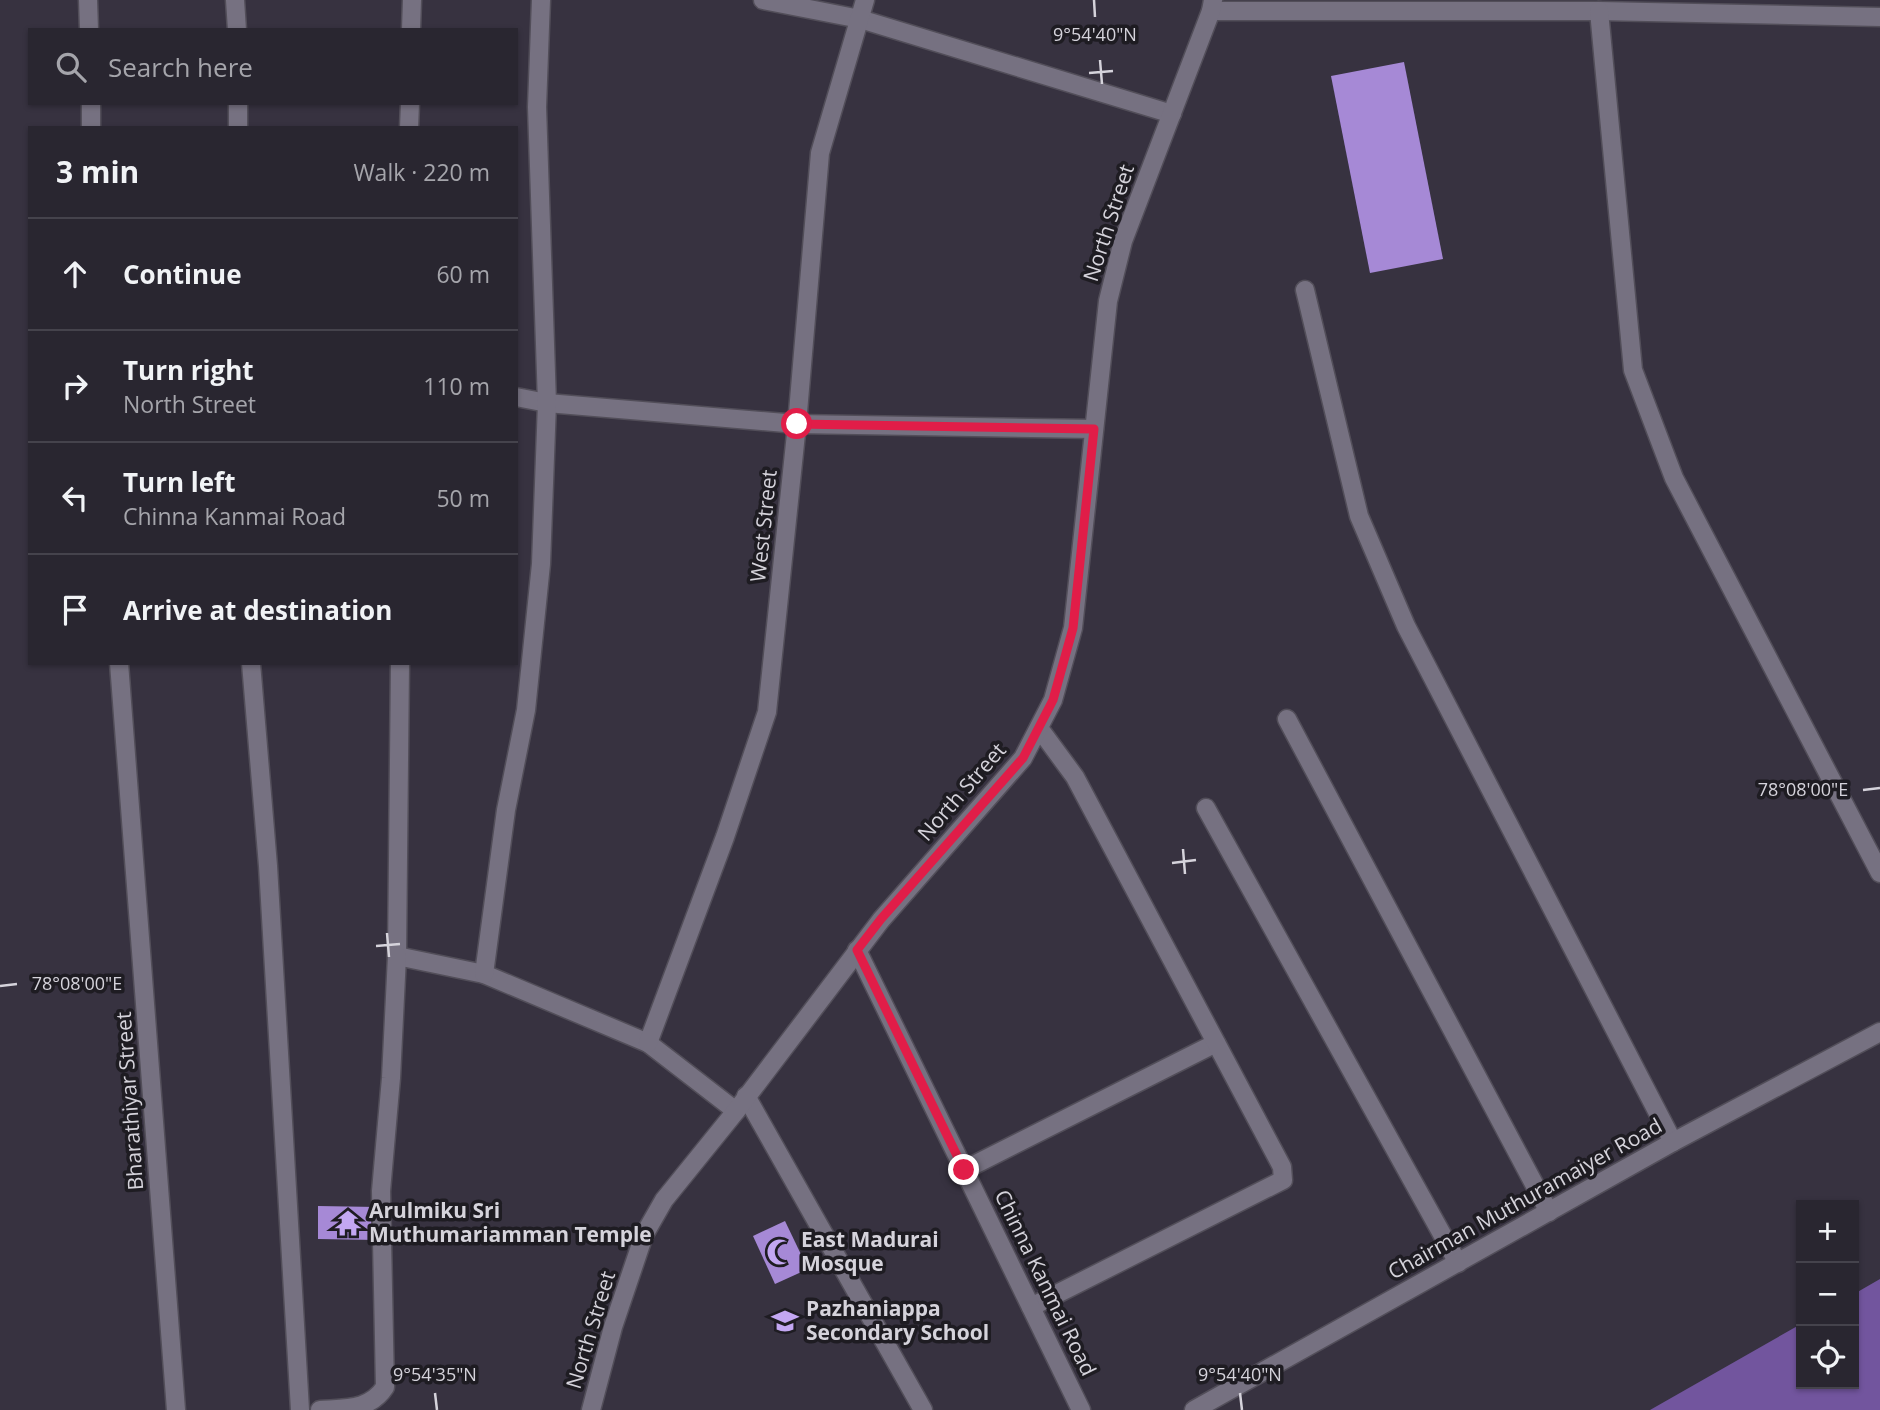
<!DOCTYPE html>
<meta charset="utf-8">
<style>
body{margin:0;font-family:"Open Sans",sans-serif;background:#35323c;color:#f1f3f6}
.controls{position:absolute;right:21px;bottom:21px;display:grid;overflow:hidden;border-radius:0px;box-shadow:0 2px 5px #0004}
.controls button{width:63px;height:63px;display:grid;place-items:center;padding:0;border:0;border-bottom:2px solid #45434c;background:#292630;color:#f1f3f6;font:35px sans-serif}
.stop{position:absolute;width:21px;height:21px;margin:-16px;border:5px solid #e11d48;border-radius:50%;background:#fff}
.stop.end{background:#e11d48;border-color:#fff;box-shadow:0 2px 7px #0008}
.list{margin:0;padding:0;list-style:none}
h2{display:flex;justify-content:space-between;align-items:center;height:91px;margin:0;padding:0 28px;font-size:30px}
h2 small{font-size:23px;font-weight:400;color:#a5a5ab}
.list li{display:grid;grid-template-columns:46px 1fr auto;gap:21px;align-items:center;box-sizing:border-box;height:112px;padding:0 28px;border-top:2px solid #45434c}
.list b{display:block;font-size:26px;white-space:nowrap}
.list p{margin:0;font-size:23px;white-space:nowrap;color:#a5a5ab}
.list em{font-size:23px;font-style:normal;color:#a5a5ab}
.icon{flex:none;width:38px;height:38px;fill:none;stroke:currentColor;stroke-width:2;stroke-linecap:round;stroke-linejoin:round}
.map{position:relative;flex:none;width:1880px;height:1410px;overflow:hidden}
.search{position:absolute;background:#292630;box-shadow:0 2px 5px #0004;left:28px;top:28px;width:490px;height:77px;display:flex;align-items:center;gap:18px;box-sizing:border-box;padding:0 24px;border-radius:0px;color:#a5a5ab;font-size:26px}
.panel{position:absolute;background:#292630;box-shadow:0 2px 5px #0004;left:28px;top:126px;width:490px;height:539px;border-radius:0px}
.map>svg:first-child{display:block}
.forest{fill:#72559e}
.building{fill:#a689d6}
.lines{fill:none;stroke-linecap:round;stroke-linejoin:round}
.service-casing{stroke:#524e59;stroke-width:21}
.minor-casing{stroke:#524e59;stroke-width:21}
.tertiary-casing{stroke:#524e59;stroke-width:21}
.service{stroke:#767181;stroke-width:18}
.minor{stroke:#767181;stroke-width:18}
.tertiary{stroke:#767181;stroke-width:18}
.route{stroke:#e11d48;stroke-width:9}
.ticks{fill:none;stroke:#d5d3db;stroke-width:2.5}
.labels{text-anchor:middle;stroke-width:7;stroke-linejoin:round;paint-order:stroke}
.street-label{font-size:21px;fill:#d5d3db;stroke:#1e1c22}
.poi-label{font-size:21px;font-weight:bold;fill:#d5d3db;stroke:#1e1c22;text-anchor:start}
.ticks-label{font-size:18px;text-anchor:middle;fill:#d5d3db;stroke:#1e1c22;stroke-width:7;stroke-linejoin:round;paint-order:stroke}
</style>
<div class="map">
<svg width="1880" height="1410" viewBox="0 0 1880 1410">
<rect width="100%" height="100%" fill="#373240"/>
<polygon class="forest" points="1880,1279 1880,1410 1650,1410 1801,1324 1801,1384 1854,1384 1854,1294"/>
<g class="building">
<polygon points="1404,62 1443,259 1370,273 1331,76"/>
<polygon points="318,1206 377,1207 376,1240 318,1239"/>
<polygon points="785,1221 808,1269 775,1284 753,1236"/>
</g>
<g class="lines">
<g class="service-casing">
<g id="service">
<polyline points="1287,719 1549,1212"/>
<polyline points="964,1170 1216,1043"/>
<polyline points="1031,1307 1283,1180 1282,1167 1075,777 1039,728"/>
</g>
</g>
<g class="minor-casing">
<g id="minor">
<polyline points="235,0 237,30"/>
<polyline points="763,0 860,19 1172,114"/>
<polyline points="1211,11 1599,11 1880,17"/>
<polyline points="1599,11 1633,370 1674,478 1880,873"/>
<polyline points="411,30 412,0"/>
<polyline points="238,103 238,128"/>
<polyline points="409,128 410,103"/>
<polyline points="1305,290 1359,516 1406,626 1673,1142"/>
<polyline points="516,397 547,403 797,424 1094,429"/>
<polyline points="251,663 268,866 300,1410"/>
<polyline points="400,663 397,956 484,974 648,1043 736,1111"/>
<polyline points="1206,808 1458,1263"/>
<polyline points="857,950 1081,1410"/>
<polyline points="484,974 506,810 526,710 541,564 547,403 537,107 541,0"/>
<polyline points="648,1043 725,837 767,712 797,424 820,153 865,0"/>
<polyline points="746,1096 923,1410"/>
<path d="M 320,1410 C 347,1408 370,1410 385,1387 L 381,1191 L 391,1078 L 397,956"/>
</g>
</g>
<g class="tertiary-casing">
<g id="tertiary">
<polyline points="88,0 89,30"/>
<polyline points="91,103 91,128"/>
<polyline points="119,663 176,1410"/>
<polyline points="591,1410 613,1327 644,1235 664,1200 736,1111 881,920 1023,758 1053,700 1073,628 1108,301 1123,241 1211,11 1213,0"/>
<polyline points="1194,1410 1673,1142 1880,1032"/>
</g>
</g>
<use href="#service" class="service"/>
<use href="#minor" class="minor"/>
<use href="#tertiary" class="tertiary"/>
</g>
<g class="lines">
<polyline class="route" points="797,424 1094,429 1073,628 1053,700 1023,758 881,919 857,950 964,1170"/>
</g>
<path class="ticks" d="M 1094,0 L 1095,17M 1100,60 L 1102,84M 1089,73 L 1113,71M 1863,790 L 1880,788M 1183,849 L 1185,874M 1172,863 L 1196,860M 387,933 L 389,957M 376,946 L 400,944M 0,986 L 17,984M 435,1393 L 437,1410M 1240,1393 L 1242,1410"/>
<defs>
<g id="temple-bare" transform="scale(2.1)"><path d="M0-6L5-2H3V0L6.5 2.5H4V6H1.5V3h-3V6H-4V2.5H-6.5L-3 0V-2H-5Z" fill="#c3a7f2" stroke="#1e1c22" stroke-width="2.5" paint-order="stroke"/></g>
<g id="mosque-bare" transform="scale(2.1)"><path d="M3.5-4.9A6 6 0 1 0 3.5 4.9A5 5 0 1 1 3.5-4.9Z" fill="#c3a7f2" stroke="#1e1c22" stroke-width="2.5" paint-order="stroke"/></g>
<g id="school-bare" transform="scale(2.1)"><path d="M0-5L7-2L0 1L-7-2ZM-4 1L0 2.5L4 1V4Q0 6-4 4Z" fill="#c3a7f2" stroke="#1e1c22" stroke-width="2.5" paint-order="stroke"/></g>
</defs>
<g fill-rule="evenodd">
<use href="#temple-bare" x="348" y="1223"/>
<use href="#mosque-bare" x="780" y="1252"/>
<use href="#school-bare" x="785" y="1321"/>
</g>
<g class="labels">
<g class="street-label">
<text transform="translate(1109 223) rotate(-72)" y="7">North Street</text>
<text transform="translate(764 526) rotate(-84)" y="7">West Street</text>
<text transform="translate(962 792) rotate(-49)" y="7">North Street</text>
<text transform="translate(130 1101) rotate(-94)" y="7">Bharathiyar Street</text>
<text transform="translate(1525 1199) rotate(-29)" y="7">Chairman Muthuramaiyer Road</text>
<text transform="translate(1045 1283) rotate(64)" y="7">Chinna Kanmai Road</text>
<text transform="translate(591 1330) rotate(-73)" y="7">North Street</text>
</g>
<g class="poi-label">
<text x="369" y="1218">Arulmiku Sri<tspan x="369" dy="24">Muthumariamman Temple</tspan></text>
<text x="801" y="1247">East Madurai<tspan x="801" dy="24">Mosque</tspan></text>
<text x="806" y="1316">Pazhaniappa<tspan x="806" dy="24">Secondary School</tspan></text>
</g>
</g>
<g class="ticks-label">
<text x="1095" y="41">9°54'40"N</text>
<text x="1803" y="796">78°08'00"E</text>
<text x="77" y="990">78°08'00"E</text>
<text x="435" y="1381">9°54'35"N</text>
<text x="1240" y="1381">9°54'40"N</text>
</g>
</svg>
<div class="controls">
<button>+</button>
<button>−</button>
<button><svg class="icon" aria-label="locate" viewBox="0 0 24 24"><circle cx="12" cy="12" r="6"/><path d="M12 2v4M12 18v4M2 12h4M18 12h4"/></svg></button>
</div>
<div class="stop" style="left:797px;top:424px"></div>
<div class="stop end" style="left:964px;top:1170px"></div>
<div class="search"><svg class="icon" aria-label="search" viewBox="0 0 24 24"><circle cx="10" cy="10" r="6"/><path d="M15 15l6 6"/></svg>Search here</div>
<section class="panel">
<h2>3 min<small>Walk · 220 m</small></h2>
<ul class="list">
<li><svg class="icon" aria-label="ahead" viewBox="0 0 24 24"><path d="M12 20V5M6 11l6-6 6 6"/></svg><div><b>Continue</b></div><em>60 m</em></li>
<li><svg class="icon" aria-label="right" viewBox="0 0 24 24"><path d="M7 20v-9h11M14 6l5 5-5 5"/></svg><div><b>Turn right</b><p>North Street</p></div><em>110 m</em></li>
<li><svg class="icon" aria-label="left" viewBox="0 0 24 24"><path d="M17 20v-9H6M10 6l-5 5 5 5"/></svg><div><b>Turn left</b><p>Chinna Kanmai Road</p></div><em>50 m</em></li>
<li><svg class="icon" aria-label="arrive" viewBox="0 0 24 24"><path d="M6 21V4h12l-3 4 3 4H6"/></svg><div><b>Arrive at destination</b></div></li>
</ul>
</section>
</div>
